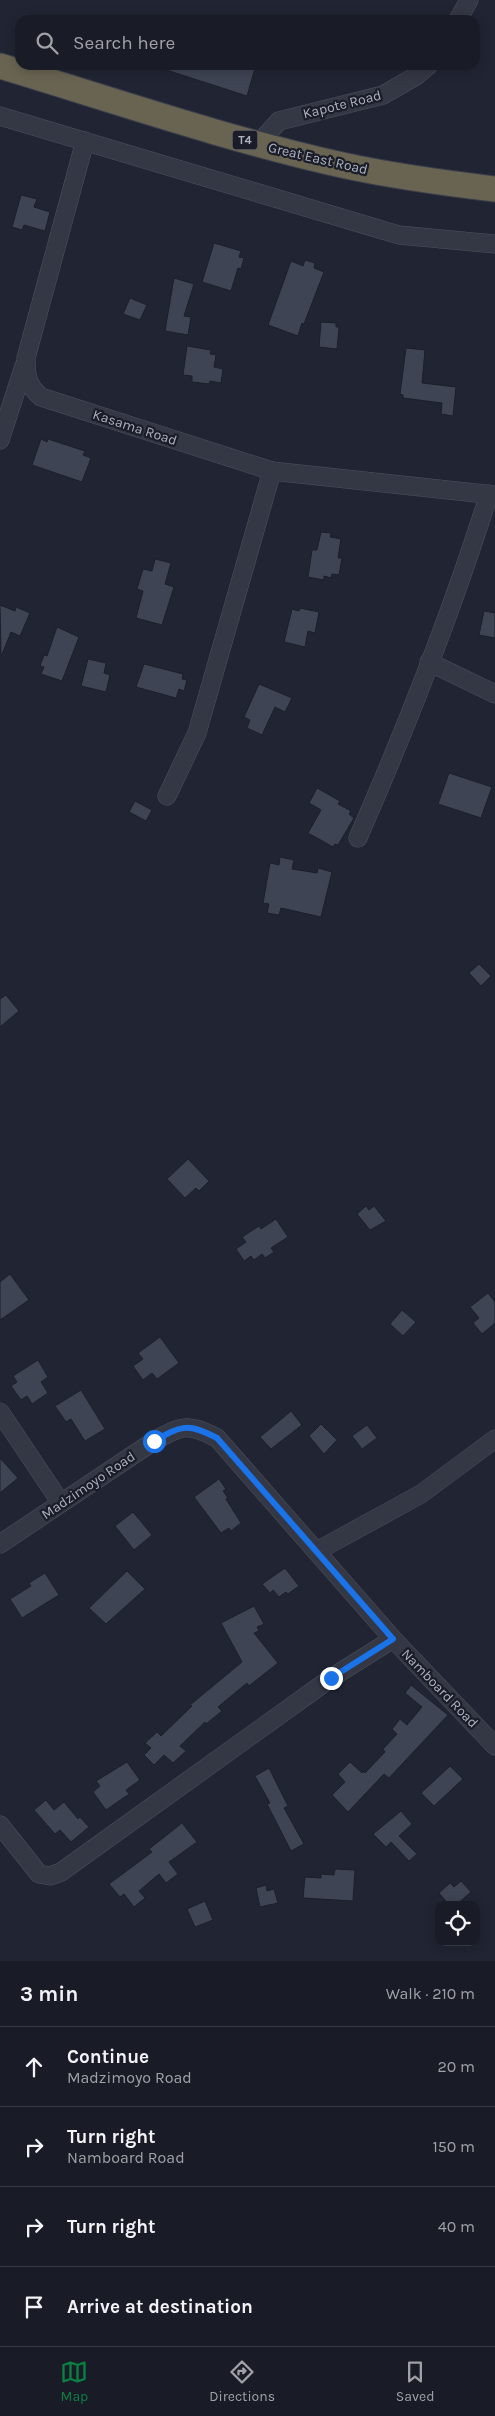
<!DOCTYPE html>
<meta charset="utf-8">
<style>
body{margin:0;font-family:Karla,sans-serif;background:#262932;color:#f1f3f6}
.controls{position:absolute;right:15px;bottom:15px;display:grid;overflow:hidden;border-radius:10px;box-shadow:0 2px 12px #0003}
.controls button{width:45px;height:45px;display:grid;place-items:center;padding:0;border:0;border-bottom:1px solid #373a43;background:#191c26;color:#f1f3f6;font:25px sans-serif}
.stop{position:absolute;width:15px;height:15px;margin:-11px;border:4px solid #1a73e8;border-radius:50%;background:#fff}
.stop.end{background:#1a73e8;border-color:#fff;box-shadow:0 1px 5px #0008}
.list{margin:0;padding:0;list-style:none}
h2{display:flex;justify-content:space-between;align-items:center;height:65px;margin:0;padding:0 20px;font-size:21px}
h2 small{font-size:16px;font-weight:400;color:#9fa1a7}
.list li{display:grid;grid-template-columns:32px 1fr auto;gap:15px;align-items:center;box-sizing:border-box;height:80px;padding:0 20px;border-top:1px solid #373a43}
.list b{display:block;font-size:19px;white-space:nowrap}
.list p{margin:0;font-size:16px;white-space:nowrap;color:#9fa1a7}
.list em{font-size:16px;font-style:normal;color:#9fa1a7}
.icon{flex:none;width:28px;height:28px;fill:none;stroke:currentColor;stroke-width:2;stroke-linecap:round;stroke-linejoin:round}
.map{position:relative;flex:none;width:495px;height:1961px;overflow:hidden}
.search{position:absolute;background:#191c26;box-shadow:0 2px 12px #0003;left:15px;right:15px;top:15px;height:55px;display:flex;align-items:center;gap:12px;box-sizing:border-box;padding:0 18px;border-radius:15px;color:#9fa1a7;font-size:19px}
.sheet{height:385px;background:#191c26}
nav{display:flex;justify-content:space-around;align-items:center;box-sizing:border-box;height:70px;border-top:1px solid #373a43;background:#191c26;font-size:14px;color:#9fa1a7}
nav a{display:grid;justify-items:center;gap:2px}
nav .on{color:#0b8043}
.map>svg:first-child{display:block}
.building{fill:#3f4454;stroke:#1c1f2a}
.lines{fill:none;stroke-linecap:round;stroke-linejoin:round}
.minor-casing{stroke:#4f525f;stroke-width:19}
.highway-casing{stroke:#3c3f4b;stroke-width:27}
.minor{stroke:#343744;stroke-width:18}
.highway{stroke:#696452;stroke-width:25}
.route{stroke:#1a73e8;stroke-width:6}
.labels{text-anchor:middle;stroke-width:4.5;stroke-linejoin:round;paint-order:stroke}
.shield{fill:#1a1d28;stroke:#828593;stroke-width:1}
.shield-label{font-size:12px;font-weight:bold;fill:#aeb2c1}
.street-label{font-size:14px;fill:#aeb2c1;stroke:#1a1d28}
</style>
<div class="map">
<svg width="495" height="1961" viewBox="0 0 495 1961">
<rect width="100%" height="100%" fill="#212533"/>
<g class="building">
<polygon points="157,65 256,65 247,96 157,67"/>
<polygon points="21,195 37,199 34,207 50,212 45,231 24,225 22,230 12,227"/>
<polygon points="214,243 241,251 239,257 244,258 241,269 238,268 231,291 202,282"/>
<polygon points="305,260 315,263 314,268 324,272 304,324 302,323 298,336 268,325 291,261 303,266"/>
<polygon points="174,278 194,284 184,316 191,317 188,335 165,331"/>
<polygon points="130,298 147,305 140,320 123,314"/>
<polygon points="321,322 336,323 336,327 339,327 337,349 319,347"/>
<polygon points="187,346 211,350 210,354 216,355 214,367 223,369 221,383 210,381 209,384 192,382 192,376 183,375"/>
<polygon points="406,348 425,350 422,383 456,387 453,416 441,414 442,403 403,398 403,395 400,394"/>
<polygon points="41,439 47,442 48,439 85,451 83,455 91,458 82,482 32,465"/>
<polygon points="321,532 331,533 330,537 341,539 338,558 342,558 339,575 332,574 331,578 324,576 324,580 308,577 312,550 317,550"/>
<polygon points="155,559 171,563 165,584 174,587 162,625 136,618 143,591 137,589 143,569 152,571"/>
<polygon points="0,605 15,611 16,607 30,613 20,636 11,632 1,657"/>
<polygon points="300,608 319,612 315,633 308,631 305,647 284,642 292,609 299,611"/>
<polygon points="484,611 495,613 495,638 479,635"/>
<polygon points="57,627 79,637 62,681 41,674 44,667 40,666 44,655 47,656"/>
<polygon points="88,659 106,663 104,673 110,675 106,692 81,686"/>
<polygon points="144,664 183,674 182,679 187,680 184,691 179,689 176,698 136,687"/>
<polygon points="259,684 292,698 285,712 275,707 262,735 247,728 250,720 244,717"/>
<polygon points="449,773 492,787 481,818 438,804"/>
<polygon points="317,788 340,801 338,804 351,811 349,814 354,818 338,845 335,844 333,847 308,833 321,810 309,803"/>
<polygon points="135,801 152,810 146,821 129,812"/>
<polygon points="280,857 294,860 292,869 317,873 318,868 332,872 321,917 281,908 279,915 267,913 269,904 263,903 270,863 279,865"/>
<polygon points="479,964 491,976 481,986 469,973"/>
<polygon points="6,995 19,1011 0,1027 0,999"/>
<polygon points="188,1159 209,1181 199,1191 196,1188 185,1198 167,1179"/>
<polygon points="366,1206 369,1210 374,1206 386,1221 370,1230 357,1214"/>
<polygon points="276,1219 288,1237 271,1248 274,1252 265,1258 262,1254 254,1260 251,1256 244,1261 236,1249 246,1242 242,1237 259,1226 261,1229"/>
<polygon points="10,1274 29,1300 0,1320 0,1282"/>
<polygon points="488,1293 495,1302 495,1323 482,1334 473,1323 479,1318 470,1307"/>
<polygon points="402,1310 416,1322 403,1336 390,1324"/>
<polygon points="160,1337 179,1363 157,1379 152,1373 143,1380 133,1366 143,1359 138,1353"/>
<polygon points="38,1360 48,1377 41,1382 48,1393 32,1404 27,1396 21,1400 11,1386 17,1382 13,1376"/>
<polygon points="81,1390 105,1429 85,1441 71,1419 66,1422 55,1406"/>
<polygon points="291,1411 302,1425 271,1449 260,1437"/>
<polygon points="321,1424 337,1440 324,1454 309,1436"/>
<polygon points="367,1425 377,1438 362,1449 352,1436"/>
<polygon points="0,1458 18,1478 0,1493"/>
<polygon points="219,1479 226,1489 223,1491 228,1498 226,1499 241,1523 231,1531 229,1528 221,1533 194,1497"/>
<polygon points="133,1512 152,1535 134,1550 115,1526"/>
<polygon points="285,1568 299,1586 288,1594 286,1592 279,1597 273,1590 270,1593 262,1584"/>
<polygon points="127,1571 145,1589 106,1624 89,1608"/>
<polygon points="45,1573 59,1595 22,1618 10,1599 31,1586 29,1583"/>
<polygon points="254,1606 264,1624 257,1627 259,1631 254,1633 278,1663 249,1686 247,1683 218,1707 222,1711 206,1724 205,1722 180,1746 186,1751 173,1763 164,1755 154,1765 144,1755 151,1748 145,1743 157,1732 161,1736 192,1706 190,1705 242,1662 221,1623"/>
<polygon points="411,1685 448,1715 389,1778 384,1774 348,1812 332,1795 345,1782 338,1774 350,1762 362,1773 364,1771 365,1773 385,1752 383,1749 397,1734 392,1729 400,1719 407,1725 422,1707 405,1693"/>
<polygon points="127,1762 140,1780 126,1790 129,1794 106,1810 93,1792 100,1786 96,1781"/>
<polygon points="450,1766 463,1779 434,1806 421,1793"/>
<polygon points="269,1768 288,1806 284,1808 304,1844 291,1851 267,1804 270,1803 255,1776"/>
<polygon points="46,1800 54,1810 64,1802 78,1819 80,1817 89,1827 71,1842 60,1830 55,1834 34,1810"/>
<polygon points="401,1811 412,1824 399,1836 417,1854 409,1861 391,1842 386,1847 373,1834"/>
<polygon points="182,1823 197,1842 169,1862 178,1874 166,1883 159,1874 139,1891 145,1898 134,1907 124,1894 120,1897 109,1884 152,1852 149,1849"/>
<polygon points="335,1869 355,1870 353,1901 303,1898 305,1877 321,1878 321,1874 334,1875"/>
<polygon points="461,1881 471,1892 456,1905 449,1905 439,1893 450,1883 454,1887"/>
<polygon points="266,1885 267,1891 274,1889 278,1903 260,1907 256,1888"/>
<polygon points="205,1901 213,1920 195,1927 187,1909"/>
</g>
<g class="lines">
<g class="minor-casing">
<g id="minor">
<polyline points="458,20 469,0"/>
<polyline points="0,116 399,235 495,244"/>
<path d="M 85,141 L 26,358 C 26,376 27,385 41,397 L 272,471 L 495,495"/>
<polyline points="258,144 279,121 383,95 416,76 429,65"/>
<polyline points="0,440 24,366"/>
<polyline points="429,662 495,694"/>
<polyline points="167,796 197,733 272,471"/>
<path d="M 358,838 C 407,726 452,611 489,494"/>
<polyline points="0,1412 61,1503"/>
<path d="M 0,1544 L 154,1441 C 182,1425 188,1423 217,1438 L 393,1639 L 495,1746"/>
<polyline points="317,1551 421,1494 495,1439"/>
<polyline points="0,1825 39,1874 50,1876 61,1872 331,1678 393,1639"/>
</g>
</g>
<g class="highway-casing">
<path id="highway" d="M 0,66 C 113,100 226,139 342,165 C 392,176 444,183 495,189"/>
</g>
<use href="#minor" class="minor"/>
<use href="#highway" class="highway"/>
</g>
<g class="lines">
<path class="route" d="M 154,1441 C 182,1425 188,1423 217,1438 L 393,1639 L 331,1678"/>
</g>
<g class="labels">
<rect class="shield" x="232.5" y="130.5" width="25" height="19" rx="4"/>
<g class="shield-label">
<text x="245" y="144">T4</text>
</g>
<g class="street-label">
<text transform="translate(342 104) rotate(-14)" y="5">Kapote Road</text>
<text transform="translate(318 158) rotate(13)" y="5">Great East Road</text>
<text transform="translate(135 427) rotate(18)" y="5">Kasama Road</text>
<text transform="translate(88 1485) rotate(-34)" y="5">Madzimoyo Road</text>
<text transform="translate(440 1688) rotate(46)" y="5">Namboard Road</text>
</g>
</g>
</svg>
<div class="controls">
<button><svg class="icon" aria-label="locate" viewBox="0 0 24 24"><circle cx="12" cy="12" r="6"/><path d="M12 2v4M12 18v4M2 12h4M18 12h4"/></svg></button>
</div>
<div class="stop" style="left:154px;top:1441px"></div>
<div class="stop end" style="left:331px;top:1678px"></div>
<div class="search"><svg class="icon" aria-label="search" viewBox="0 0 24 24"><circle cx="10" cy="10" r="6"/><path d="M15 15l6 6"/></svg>Search here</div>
</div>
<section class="sheet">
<h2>3 min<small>Walk · 210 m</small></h2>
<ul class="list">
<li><svg class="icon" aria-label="ahead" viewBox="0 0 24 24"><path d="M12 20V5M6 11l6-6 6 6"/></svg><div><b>Continue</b><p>Madzimoyo Road</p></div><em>20 m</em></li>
<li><svg class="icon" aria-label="right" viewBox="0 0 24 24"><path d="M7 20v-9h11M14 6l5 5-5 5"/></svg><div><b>Turn right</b><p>Namboard Road</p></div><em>150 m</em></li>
<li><svg class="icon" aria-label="right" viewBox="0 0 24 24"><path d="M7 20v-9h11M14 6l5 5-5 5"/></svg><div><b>Turn right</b></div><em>40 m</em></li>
<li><svg class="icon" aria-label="arrive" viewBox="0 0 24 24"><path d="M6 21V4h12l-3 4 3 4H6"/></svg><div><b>Arrive at destination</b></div></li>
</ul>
</section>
<nav>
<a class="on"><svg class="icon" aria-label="map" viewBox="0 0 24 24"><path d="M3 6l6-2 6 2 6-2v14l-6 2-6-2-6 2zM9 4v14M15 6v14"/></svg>Map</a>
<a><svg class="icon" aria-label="directions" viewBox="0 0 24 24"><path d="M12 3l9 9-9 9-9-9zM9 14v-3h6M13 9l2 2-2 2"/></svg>Directions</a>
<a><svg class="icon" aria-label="saved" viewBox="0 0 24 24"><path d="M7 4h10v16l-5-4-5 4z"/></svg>Saved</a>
</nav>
